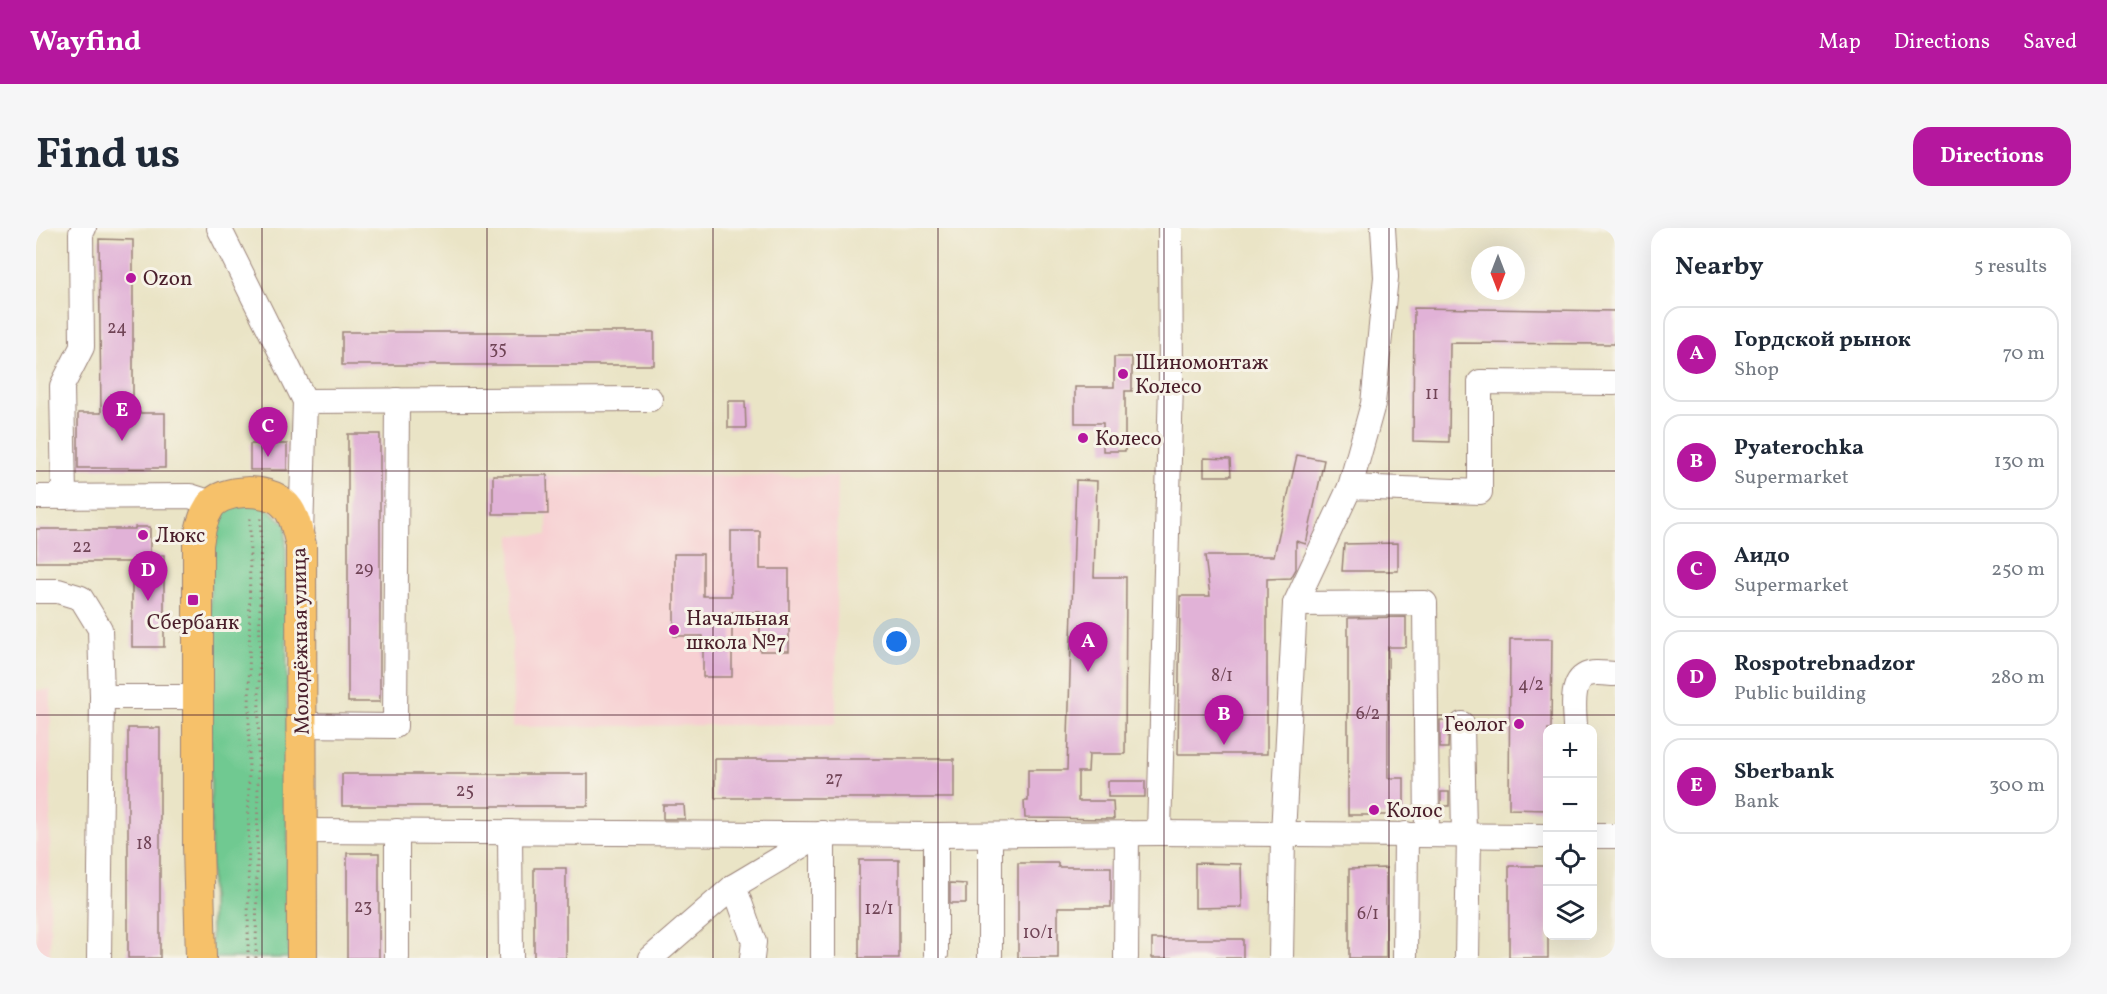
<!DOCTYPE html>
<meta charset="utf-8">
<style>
body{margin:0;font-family:Vollkorn,serif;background:#f6f6f7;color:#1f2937}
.controls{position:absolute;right:18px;bottom:18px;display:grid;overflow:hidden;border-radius:12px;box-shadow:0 6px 24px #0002}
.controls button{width:54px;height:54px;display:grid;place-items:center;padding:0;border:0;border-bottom:2px solid #e0e1e3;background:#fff;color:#1f2937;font:30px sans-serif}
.compass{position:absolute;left:1435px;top:18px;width:54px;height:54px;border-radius:50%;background:#fff;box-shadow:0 6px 24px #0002;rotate:180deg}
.you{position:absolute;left:861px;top:414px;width:21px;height:21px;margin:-15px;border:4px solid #fff;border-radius:50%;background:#1a73e8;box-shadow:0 0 0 9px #1a73e833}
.badge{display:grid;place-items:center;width:39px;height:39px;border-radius:50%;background:#b5179e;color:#fff;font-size:20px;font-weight:700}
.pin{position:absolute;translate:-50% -50px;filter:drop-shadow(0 2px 3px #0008)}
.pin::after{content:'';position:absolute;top:32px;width:21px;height:18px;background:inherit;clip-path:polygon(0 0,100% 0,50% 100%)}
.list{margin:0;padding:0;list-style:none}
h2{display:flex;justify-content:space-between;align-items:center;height:78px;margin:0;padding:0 24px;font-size:26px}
h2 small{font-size:20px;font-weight:400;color:#747a83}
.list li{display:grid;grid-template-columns:39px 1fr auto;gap:18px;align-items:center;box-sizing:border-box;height:96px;margin:0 12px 12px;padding:0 12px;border:2px solid #e0e1e3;border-radius:18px}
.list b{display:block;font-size:22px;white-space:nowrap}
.list p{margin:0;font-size:20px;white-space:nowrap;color:#747a83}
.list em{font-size:20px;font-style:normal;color:#747a83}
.icon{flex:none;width:33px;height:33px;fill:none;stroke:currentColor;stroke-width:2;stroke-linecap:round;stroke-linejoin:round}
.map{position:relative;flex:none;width:1579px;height:730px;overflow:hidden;border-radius:18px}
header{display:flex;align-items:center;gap:36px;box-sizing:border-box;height:84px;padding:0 30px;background:#b5179e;color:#fff}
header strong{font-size:28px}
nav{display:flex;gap:33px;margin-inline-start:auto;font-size:21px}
.intro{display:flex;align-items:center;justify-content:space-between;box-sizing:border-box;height:144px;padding:0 36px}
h1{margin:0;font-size:42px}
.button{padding:15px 27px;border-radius:18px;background:#b5179e;color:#fff;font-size:21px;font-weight:700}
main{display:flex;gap:36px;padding:0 36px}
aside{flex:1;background:#fff;border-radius:18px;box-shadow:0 6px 24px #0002}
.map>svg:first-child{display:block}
.built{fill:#f7cfd2}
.green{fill:#6fc991;stroke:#5c745e;stroke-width:1.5}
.building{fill:#e1b2d7}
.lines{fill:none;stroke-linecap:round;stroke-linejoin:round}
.minor-casing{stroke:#9a8278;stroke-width:26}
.major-casing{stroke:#9a8278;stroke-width:32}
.path{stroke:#9a8278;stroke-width:3;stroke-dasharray:1.5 4.5;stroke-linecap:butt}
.minor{stroke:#fff;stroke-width:24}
.major{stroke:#f6c16b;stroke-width:30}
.grid{fill:none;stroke:#4a1f2b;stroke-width:1.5;stroke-opacity:0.55}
.poi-dot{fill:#b5179e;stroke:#f7f3e8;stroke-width:2}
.labels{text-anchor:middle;stroke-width:6;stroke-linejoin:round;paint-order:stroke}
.number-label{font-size:18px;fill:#704456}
.poi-label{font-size:21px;fill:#4a1f2b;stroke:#f7f3e8;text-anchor:start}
.street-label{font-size:21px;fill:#4a1f2b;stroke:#f7f3e8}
</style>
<header>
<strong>Wayfind</strong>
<nav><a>Map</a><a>Directions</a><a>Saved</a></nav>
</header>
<div class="intro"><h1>Find us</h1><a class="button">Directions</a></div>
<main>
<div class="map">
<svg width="1579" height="730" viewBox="0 0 1579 730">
<rect width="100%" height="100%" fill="#f7f3e8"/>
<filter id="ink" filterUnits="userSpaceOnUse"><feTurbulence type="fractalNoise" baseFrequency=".0167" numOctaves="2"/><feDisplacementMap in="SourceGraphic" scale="12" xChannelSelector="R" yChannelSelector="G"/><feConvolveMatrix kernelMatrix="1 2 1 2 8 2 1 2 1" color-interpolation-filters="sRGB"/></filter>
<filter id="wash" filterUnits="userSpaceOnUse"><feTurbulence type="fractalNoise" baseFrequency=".008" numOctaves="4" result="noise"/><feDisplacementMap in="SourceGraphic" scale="24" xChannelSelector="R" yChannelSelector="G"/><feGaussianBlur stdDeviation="1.35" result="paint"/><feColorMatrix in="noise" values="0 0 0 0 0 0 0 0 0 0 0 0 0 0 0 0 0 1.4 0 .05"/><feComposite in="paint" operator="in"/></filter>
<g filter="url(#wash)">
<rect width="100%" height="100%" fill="#eae4c6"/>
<g class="built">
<polygon points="511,247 801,248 800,496 477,499 475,307 511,307"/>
<polygon points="0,462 15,462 14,730 0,730"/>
</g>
<polygon class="green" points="199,276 226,276 250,296 253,730 175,730 174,307 187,284"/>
<g id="blocks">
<g class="building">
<polygon points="63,11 97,12 97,185 129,185 129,240 42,240 42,185 65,185"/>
<polygon points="1378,80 1579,83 1579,116 1414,115 1413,214 1377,213"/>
<rect x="306" y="104" width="312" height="33"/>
<polygon points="1078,129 1096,129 1096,163 1089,163 1089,223 1067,223 1067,195 1039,195 1039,159 1078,159"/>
<polygon points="692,173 709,173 710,200 692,200"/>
<rect x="312" y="206" width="32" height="268"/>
<rect x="214" y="216" width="37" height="26"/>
<polygon points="1261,227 1288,232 1270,316 1260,313 1260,341 1255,350 1231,351 1231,526 1142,526 1144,368 1174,368 1169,328 1238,328"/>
<polygon points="1168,230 1194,231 1195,248 1168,248"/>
<polygon points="457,247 511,247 512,286 457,286"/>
<polygon points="1040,252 1061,253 1058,349 1090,349 1089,526 1053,526 1052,544 1042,544 1042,573 1077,573 1078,591 989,590 988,573 992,573 992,542 1031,542"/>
<polygon points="99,299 114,299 114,327 128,327 128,419 96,419 96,334 0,334 0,301 99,301"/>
<polygon points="695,303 724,303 724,341 753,341 753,423 724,423 724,384 696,384 696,449 667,449 667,408 638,408 638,326 667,326 667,368 695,368"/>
<polygon points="1362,315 1362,343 1306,343 1308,316"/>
<polygon points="1370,389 1370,419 1352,419 1352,550 1368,550 1368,587 1312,587 1312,390"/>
<polygon points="1474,411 1516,411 1515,501 1512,501 1512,582 1473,581"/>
<polygon points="1404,492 1413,492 1412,520 1404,520"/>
<rect x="92" y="500" width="32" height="230"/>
<rect x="679" y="531" width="239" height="39"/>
<rect x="306" y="546" width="246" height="32"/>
<rect x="1072" y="553" width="37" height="16"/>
<rect x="1405" y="564" width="8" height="14"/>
<polygon points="627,577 648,577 649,591 627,591"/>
<rect x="311" y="625" width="32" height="105"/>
<rect x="823" y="632" width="40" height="98"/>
<polygon points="982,635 1022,635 1022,639 1075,639 1075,679 1022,679 1022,730 982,730"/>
<polygon points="1159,635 1205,636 1206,679 1159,680"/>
<rect x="1473" y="638" width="39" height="92"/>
<rect x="498" y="640" width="32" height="90"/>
<polygon points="1350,640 1350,730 1313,730 1313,641"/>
<polygon points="914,655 930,656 930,675 914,675"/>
<rect x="1116" y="711" width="91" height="19"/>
</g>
</g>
</g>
<g filter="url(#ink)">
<use href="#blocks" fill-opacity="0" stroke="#9a8278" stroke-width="1.5"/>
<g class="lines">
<g class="minor-casing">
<g id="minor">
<polyline points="183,0 269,173"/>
<polyline points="1314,259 1337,176 1350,49 1347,0"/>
<polyline points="0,269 154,268 176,275"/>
<polyline points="28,269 26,158 46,119 45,5 48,0"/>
<polyline points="265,306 269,173 614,171"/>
<polyline points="0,363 22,363 45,370 64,401 66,469 63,730"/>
<polyline points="1259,376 1389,375 1391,607"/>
<polyline points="66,469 163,469"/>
<polyline points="1426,496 1428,607"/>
<polyline points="265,497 359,498 361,172"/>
<path d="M 1539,500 C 1539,485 1533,455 1550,447 C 1558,443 1571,446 1579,446"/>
<polyline points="265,603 900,607 1123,605 1512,608"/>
<polyline points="474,604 475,730"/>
<polyline points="1123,605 1135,155 1134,0"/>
<polyline points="900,607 900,726"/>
<polyline points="954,607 954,730"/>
<polyline points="1556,608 1579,608"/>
<polyline points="698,658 718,714 716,730"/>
<polyline points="361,730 361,603"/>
<polyline points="615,730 698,658 787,605"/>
<polyline points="787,730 787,605"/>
<polyline points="1090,730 1091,605"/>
<polyline points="1245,730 1247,606 1259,376 1314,259 1444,264 1444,154 1579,155"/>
<polyline points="1369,730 1370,606"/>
<polyline points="1431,730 1433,607"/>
</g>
</g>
<g class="major-casing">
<path id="major" d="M 165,730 L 162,618 L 162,317 C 164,303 166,290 174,278 C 187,260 232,260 247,275 C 259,285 261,303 265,317 L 266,730"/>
</g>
<g class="path">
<polyline points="212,730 214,287"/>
<polyline points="220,730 225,288"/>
</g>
<use href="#minor" class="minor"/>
<use href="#major" class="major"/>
</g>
</g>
<path class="grid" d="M 226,0 L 226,730M 451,0 L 451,730M 677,0 L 677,730M 902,0 L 902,730M 1128,0 L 1128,730M 1353,0 L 1353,730M 0,243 L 1579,243M 0,487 L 1579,487"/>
<g class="poi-dot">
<circle cx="95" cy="50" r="6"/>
<circle cx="1087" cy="146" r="6"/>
<circle cx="1047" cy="210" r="6"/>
<circle cx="107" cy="307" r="6"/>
<rect x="151" y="366" width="12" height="12" rx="3"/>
<circle cx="638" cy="402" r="6"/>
<circle cx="1483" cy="496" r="6"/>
<circle cx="1338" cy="582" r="6"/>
</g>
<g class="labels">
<g class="number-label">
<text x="81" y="105">24</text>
<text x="462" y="126">35</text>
<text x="1396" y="171">11</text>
<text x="46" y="324">22</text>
<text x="328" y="346">29</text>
<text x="1186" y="453">8/1</text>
<text x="1495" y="462">4/2</text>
<text x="1332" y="491">6/2</text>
<text x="798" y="556">27</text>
<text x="429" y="568">25</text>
<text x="108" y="621">18</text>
<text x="327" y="684">23</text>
<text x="843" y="686">12/1</text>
<text x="1332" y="691">6/1</text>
<text x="1002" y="710">10/1</text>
</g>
<g class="poi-label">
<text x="107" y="57">Ozon</text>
<text x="1099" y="141">Шиномонтаж<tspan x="1099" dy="24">Колесо</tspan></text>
<text x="1059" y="217">Колесо</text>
<text x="119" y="314">Люкс</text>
<text x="650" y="397">Начальная<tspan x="650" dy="24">школа №7</tspan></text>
<text x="157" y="401" text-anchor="middle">Сбербанк</text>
<text x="1471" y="503" text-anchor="end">Геолог</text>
<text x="1350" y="589">Колос</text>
</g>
<g class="street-label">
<text transform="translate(264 413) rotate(-91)" y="7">Молодёжная улица</text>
</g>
</g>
</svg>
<div class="controls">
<button>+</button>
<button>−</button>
<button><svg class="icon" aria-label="locate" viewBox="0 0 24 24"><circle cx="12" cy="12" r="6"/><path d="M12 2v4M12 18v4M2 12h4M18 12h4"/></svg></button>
<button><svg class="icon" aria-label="layers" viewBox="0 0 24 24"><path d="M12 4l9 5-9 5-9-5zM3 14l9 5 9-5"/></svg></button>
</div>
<svg class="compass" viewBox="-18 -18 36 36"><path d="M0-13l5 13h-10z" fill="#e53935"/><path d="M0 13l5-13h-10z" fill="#747a83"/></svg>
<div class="you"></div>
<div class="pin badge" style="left:1052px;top:444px">A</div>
<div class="pin badge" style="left:1188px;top:517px">B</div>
<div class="pin badge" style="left:232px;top:229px">C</div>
<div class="pin badge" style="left:112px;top:373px">D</div>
<div class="pin badge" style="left:86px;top:213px">E</div>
</div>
<aside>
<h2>Nearby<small>5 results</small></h2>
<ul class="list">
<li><span class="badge">A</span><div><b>Гордской рынок</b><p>Shop</p></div><em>70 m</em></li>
<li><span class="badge">B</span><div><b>Pyaterochka</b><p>Supermarket</p></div><em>130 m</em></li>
<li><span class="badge">C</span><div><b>Аидо</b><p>Supermarket</p></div><em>250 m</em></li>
<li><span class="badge">D</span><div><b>Rospotrebnadzor</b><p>Public building</p></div><em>280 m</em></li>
<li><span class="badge">E</span><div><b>Sberbank</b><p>Bank</p></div><em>300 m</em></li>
</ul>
</aside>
</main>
